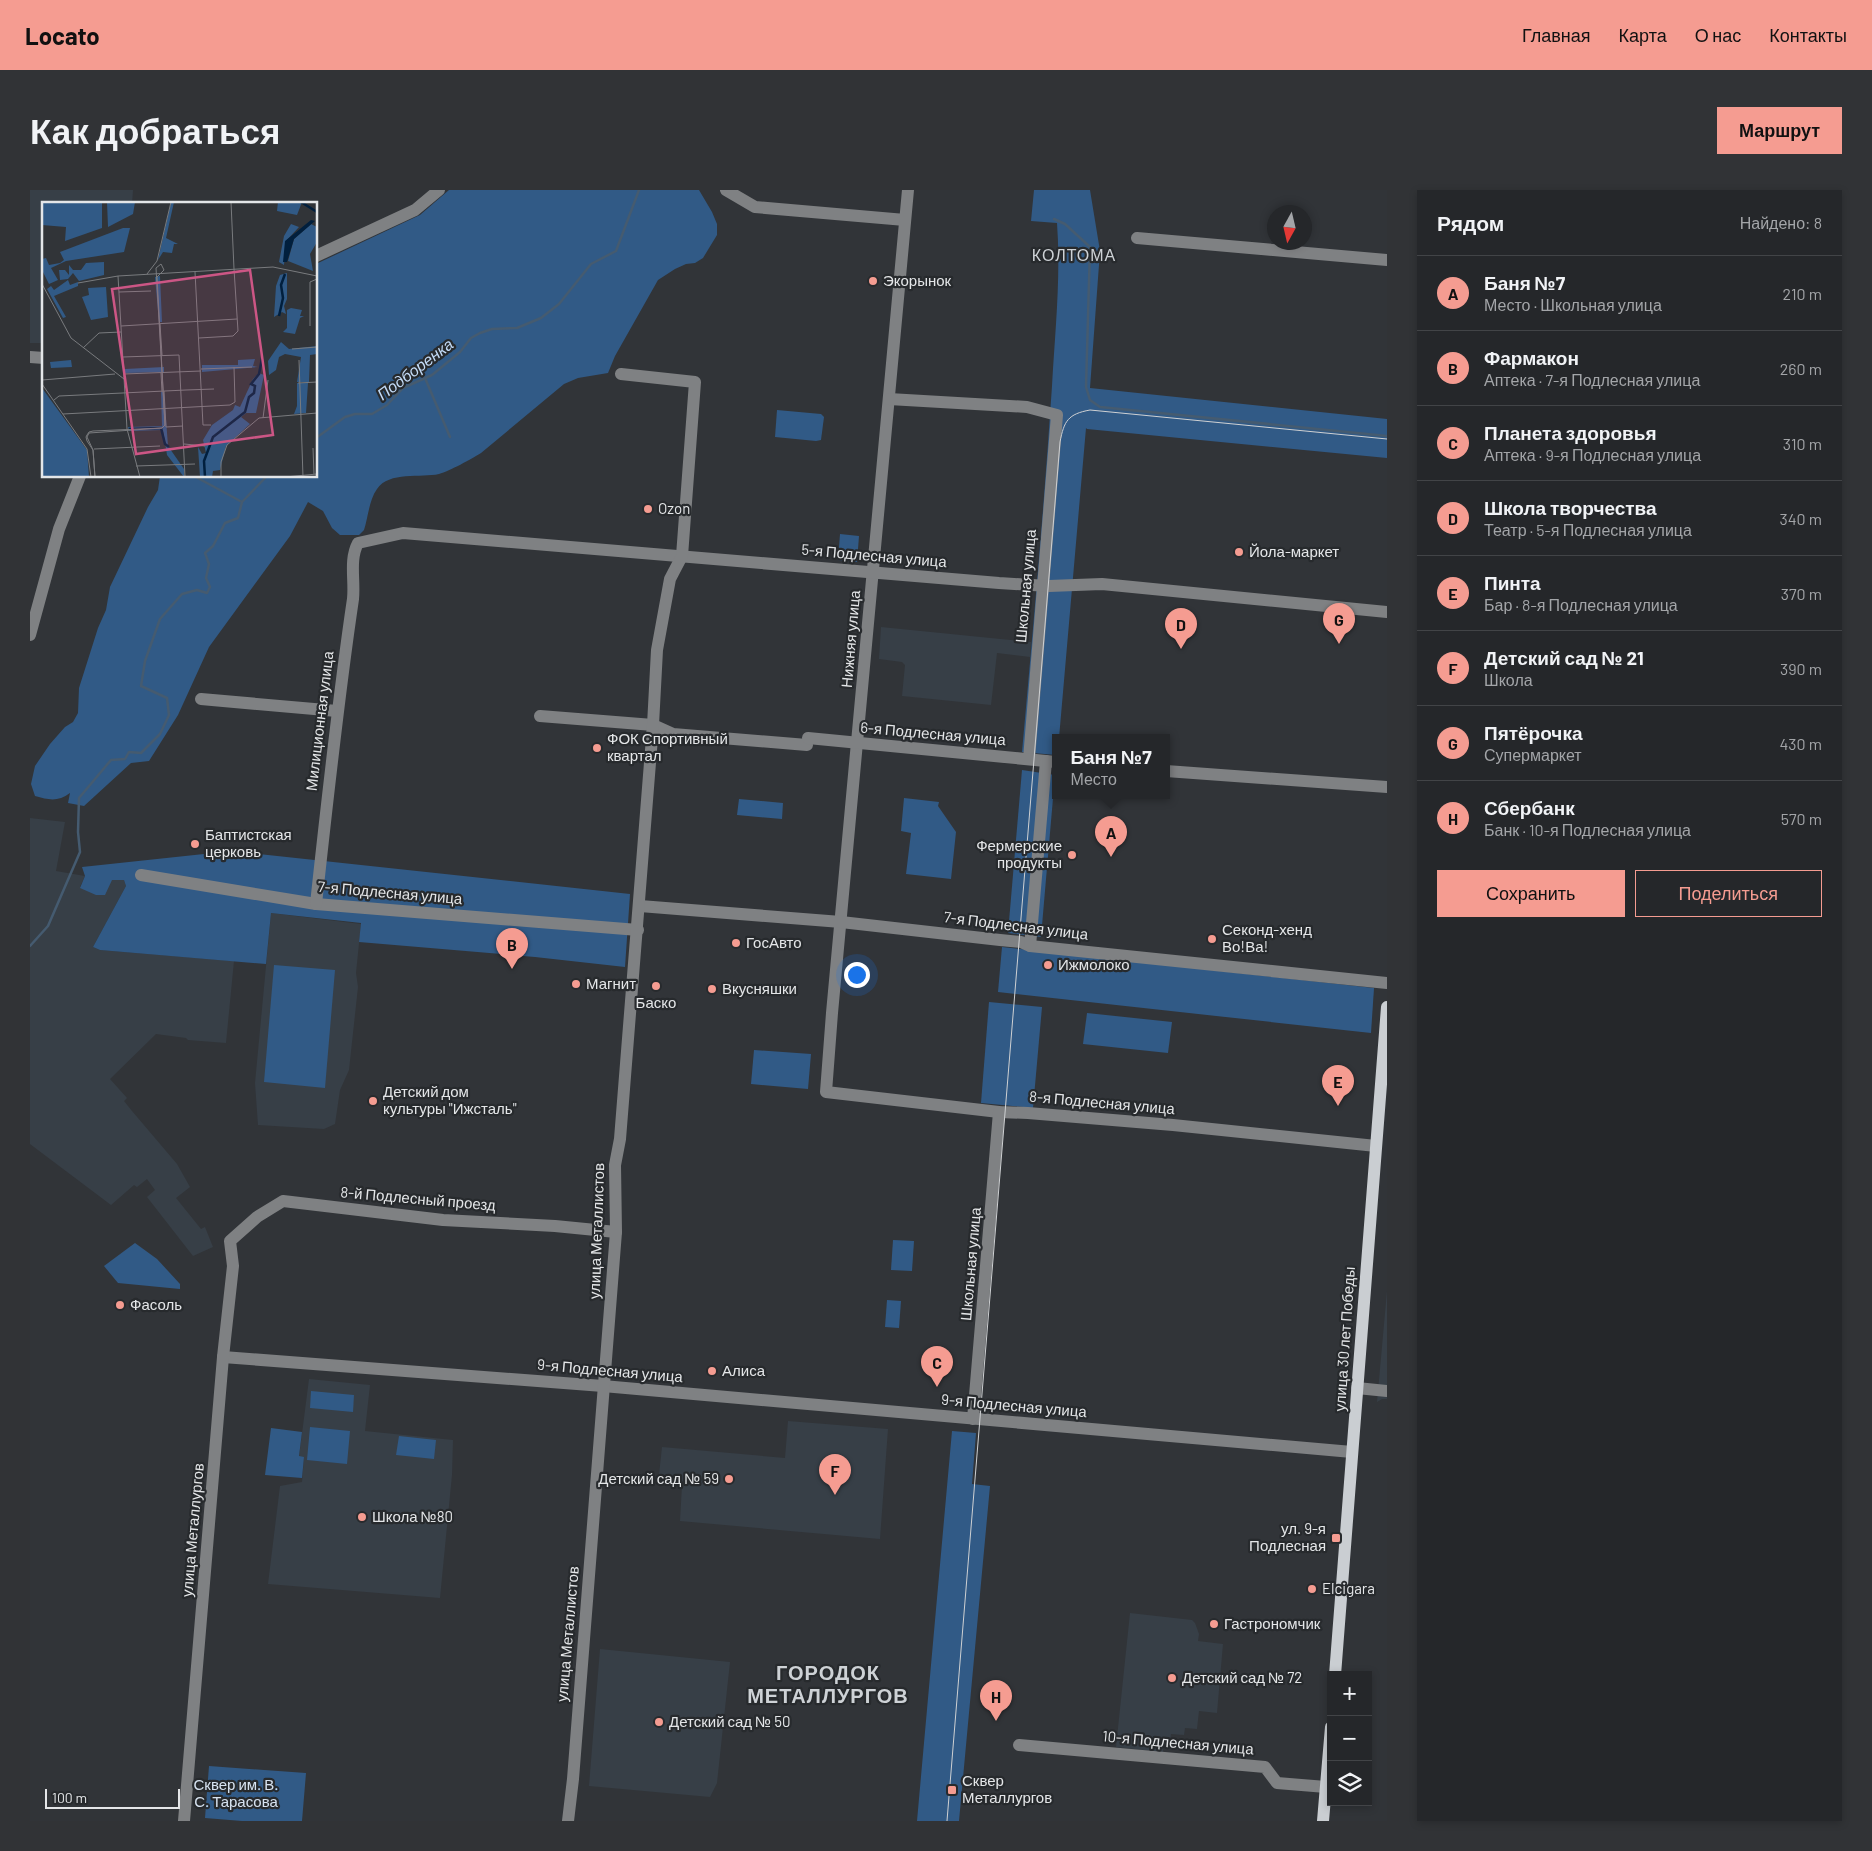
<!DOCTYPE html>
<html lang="ru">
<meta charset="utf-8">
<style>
body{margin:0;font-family:Barlow,sans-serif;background:#313336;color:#f1f3f6}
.controls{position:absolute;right:15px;bottom:15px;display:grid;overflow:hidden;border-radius:0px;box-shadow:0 2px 8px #0003}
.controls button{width:45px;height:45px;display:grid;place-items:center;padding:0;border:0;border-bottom:1px solid #424447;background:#25272a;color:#f1f3f6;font:25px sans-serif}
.compass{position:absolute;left:1237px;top:15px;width:45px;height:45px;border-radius:50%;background:#25272a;box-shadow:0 2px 8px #0003;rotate:188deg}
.scale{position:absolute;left:15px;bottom:12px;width:135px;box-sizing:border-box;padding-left:5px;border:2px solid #e4e6e8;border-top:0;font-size:14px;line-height:18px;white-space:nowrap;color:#e4e6e8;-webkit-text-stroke:4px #272a2d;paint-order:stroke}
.you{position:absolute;left:826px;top:784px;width:18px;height:18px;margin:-12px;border:4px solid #fff;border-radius:50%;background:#1a73e8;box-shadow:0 0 0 8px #1a73e833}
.badge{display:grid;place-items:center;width:32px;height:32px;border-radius:50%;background:#f59c91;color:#111;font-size:16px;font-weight:700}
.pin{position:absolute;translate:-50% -41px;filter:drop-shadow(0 1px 2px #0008)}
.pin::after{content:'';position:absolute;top:26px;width:18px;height:15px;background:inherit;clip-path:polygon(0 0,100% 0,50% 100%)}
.popup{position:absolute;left:1022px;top:544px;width:118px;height:65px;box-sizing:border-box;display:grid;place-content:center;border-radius:0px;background:#25272a;filter:drop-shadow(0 1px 4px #0005);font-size:16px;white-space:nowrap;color:#a3a5a8}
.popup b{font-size:19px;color:#f1f3f6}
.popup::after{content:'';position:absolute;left:50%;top:100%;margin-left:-10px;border:10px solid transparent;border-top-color:#25272a}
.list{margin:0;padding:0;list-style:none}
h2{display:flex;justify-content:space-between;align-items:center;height:65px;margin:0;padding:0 20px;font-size:21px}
h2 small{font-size:16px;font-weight:400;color:#a3a5a8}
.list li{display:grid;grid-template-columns:32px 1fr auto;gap:15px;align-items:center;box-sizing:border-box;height:75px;padding:0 20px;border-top:1px solid #424447}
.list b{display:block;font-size:19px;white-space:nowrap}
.list p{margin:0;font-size:16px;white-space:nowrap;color:#a3a5a8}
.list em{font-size:16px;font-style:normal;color:#a3a5a8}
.actions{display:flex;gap:10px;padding:15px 20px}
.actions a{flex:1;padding:11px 0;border:1px solid #f59c91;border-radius:0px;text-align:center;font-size:18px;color:#f59c91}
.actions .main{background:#f59c91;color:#111}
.icon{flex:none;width:28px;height:28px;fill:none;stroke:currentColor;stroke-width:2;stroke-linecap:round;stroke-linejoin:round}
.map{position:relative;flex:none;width:1357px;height:1631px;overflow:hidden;border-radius:0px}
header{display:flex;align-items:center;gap:30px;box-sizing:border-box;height:70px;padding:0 25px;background:#f59c91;color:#111}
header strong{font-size:24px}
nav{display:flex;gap:28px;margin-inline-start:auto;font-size:18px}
.intro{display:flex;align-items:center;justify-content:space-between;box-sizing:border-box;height:120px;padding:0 30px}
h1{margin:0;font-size:35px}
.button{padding:12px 22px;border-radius:0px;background:#f59c91;color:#111;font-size:18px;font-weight:700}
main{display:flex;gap:30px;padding:0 30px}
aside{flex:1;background:#25272a;border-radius:0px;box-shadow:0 2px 8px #0003}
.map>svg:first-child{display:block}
.built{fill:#373f47}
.green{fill:#315a86}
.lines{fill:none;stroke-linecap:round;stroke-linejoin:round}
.stream{stroke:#455b70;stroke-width:2.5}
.minor{stroke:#7f8183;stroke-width:12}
.major{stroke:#caced2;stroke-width:12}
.tram{stroke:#cfd1d3;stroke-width:1}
.poi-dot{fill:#f59c91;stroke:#272a2d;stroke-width:2}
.labels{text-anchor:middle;stroke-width:4.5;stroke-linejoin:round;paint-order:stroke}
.poi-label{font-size:15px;fill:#e4e6e8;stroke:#272a2d;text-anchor:start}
.street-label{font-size:15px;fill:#e4e6e8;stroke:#272a2d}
.park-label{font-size:15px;fill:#d7e3f1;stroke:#272a2d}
.neighbourhood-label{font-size:16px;letter-spacing:1px;fill:#ced2d6;stroke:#272a2d}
.water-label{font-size:16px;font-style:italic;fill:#c3dbf7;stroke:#272a2d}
.district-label{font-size:20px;font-weight:bold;letter-spacing:1px;fill:#ced2d6;stroke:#272a2d}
.inset-river{fill:none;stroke:#011f3d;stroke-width:2.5}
.inset-road{fill:none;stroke:#797b7e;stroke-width:1}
.view{fill:#cc5685;fill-opacity:0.15;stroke:#cc5685;stroke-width:2.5}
.inset-edge{fill:none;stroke:#e4e6e8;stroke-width:2.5}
</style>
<header>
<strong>Locato</strong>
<nav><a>Главная</a><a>Карта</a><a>О нас</a><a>Контакты</a></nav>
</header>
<div class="intro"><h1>Как добраться</h1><a class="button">Маршрут</a></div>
<main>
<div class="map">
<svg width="1357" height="1631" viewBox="0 0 1357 1631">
<rect width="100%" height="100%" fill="#313438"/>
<g class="built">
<polygon points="0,0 103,0 102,14 14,14 14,153 0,153"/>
<polygon points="851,437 1001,452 1000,467 967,463 961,515 872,506 875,475 872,472 849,469"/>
<polygon points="0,628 35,632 26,681 55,686 50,697 82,690 94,690 96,696 63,757 70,760 204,771 196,853 158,850 156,848 126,844 80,889 97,908 94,911 102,921 147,974 160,997 146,1008 171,1039 175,1037 183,1057 163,1066 117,1007 125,1000 117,989 107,997 104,995 81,1015 0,954"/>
<polygon points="241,723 331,734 326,783 328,797 319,880 310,900 305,934 294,939 228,935 225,893"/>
<polygon points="1357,1101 1357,1209 1352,1209 1347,1212"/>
<polygon points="279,1189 340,1195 335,1241 423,1250 422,1285 410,1408 238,1394 250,1296 272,1292 274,1267 269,1267"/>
<polygon points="758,1231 858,1239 850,1349 650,1331 652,1295 649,1292 629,1285 632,1257 755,1268"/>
<polygon points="1100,1423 1162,1430 1165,1433 1169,1444 1168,1451 1193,1454 1187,1523 1169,1521 1167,1539 1155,1538 1154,1545 1141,1544 1139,1559 1133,1558 1133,1562 1086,1557"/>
<polygon points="570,1459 700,1472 687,1593 680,1607 559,1596"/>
</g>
<g class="green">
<path d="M 419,0 L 669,0 L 682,22 L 687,34 L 687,45 L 673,68 L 665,73 L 656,74 L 645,79 L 628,90 L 585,166 L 578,183 L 548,188 L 534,194 L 451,263 C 441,269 420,281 409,284 C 391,288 359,281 347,299 C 339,310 338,328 334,340 L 329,345 L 310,345 L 302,338 L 293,321 L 278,312 L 260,346 L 179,457 L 148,525 L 119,571 L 101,573 L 54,616 L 38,613 L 40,603 C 28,612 19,610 5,606 L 1,594 L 5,576 L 20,554 L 35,537 L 43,532 L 48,523 L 49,498 L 68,438 L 76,420 L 80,397 L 118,317 L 128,300 L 130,286 L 286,286 L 286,74 L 390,25 Z"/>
<path d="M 1004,0 L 1060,0 L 1070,61 L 1060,198 L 1357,229 L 1357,268 L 1057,239 L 1056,238 L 1029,548 L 1026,548 L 1026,565 L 992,562 C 1003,440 1014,318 1022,196 C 1025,142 1031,88 1027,33 L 1001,31 Z"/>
<polygon points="747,220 791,224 794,227 791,250 786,251 745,247"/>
<polygon points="810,344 829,346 827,372 808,370"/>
<polygon points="992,580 1025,585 1011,747 978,743"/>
<polygon points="874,608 909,612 908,616 926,642 921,689 876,684 881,643 871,641"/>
<polygon points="709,609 753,613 752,629 707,625"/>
<polygon points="202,661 600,704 595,777 505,767 329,752 331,733 241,723 236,774 70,760 63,757 96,696 94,690 82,690 75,705 66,705 50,698 55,686 52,677"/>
<polygon points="972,757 1344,798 1341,843 968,802"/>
<polygon points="244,775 305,780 295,898 234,892"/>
<polygon points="959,812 1012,817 1003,918 951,913"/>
<polygon points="1057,823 1142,832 1138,863 1053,854"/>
<polygon points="724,860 781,864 778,899 721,894"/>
<polygon points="863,1050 884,1051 882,1081 861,1080"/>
<polygon points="105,1053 127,1069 150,1094 150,1099 88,1093 74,1076"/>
<polygon points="857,1110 871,1111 869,1138 855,1137"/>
<polygon points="281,1201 324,1205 323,1222 280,1218"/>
<polygon points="280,1237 320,1241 317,1274 277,1270"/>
<polygon points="241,1238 272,1242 269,1266 274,1267 272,1288 235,1285"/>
<polygon points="922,1241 946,1243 942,1294 960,1296 929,1631 887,1631"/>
<polygon points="369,1246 406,1250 404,1269 366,1265"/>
<polygon points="179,1576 276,1583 272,1631 212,1631 175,1628"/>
</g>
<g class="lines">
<g class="stream">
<polyline points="1024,29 1035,34 1060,57 1056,197 1060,210 1070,217 1357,246"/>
<polyline points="395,188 420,247"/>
<polyline points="286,248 315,227 325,224 342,224 357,215 373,198 402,185 430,162 441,148 450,143 462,139 487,138 511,128 529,114 561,74 586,61 609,0"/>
<polyline points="164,286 212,312"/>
<polyline points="0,756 18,736 50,662 48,642 49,608 81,570 95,569 99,562 111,563 130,544 139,525 137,508 111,496 115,471 130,429 152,404 167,400 177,403 180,397 176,388 179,374 175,363 183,356 195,333 208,328 212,312 237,286"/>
</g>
<g class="minor">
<polyline points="696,0 725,17 875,30"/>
<polyline points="878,0 802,823 796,902 969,922 998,923 1143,935 1346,956"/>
<polyline points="1107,48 1357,70"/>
<polyline points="286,66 385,20 409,0"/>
<polyline points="0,167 14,168"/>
<polyline points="859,209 997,217 1027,225 999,569"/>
<polyline points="0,445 29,339 50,286"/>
<polyline points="171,509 307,521"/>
<polyline points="510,526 623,535 643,544 777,555"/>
<polyline points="778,548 1026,572"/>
<polyline points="1136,581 1357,597"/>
<polyline points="111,685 286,714 608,740"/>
<path d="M 286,714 C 297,612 308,510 323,409 C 325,390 319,370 328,353 L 373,343 L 969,393 L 1019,396 L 1072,394 L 1357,422"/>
<polyline points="610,716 811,732 970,750 991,752 1000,756 1357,793"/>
<polyline points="1000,756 1016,571"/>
<polyline points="193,1167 573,1196 1322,1262"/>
<polyline points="1327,1198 1357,1201"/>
<polyline points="943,1229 969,922"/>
<polyline points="989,1555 1235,1577 1247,1593 1296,1597"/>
<polyline points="154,1631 193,1167 203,1076 200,1051 227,1027 253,1011 413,1030 525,1036 586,1042"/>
<polyline points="538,1631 543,1589 586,1042 585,975 590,949 623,535 627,460 640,389 652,366 665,192 591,184"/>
</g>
<g class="major">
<polyline points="1305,1485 1357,817"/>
<polyline points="1293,1631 1301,1537"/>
</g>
<path class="tram" d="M 917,1631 L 1030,252 C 1034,231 1038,224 1060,220 L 1357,249"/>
</g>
<g class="poi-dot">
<circle cx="843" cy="91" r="5"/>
<circle cx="618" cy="319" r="5"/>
<circle cx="1209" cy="362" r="5"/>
<circle cx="567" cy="558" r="5"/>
<circle cx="165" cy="654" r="5"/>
<circle cx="1042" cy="665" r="5"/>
<circle cx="1182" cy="749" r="5"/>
<circle cx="706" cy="753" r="5"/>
<circle cx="1018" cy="775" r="5"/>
<circle cx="546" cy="794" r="5"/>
<circle cx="626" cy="796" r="5"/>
<circle cx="682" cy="799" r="5"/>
<circle cx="343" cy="911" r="5"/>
<circle cx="90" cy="1115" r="5"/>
<circle cx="682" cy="1181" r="5"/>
<circle cx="699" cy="1289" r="5"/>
<circle cx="332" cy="1327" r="5"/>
<rect x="1301" y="1343" width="10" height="10" rx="2.5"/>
<circle cx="1282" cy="1399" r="5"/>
<circle cx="1184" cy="1434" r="5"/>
<circle cx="1142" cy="1488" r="5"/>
<circle cx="629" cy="1532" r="5"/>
<rect x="917" y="1595" width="10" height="10" rx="2.5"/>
</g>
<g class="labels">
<g class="poi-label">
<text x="853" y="96">Экорынок</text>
<text x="628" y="324">Ozon</text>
<text x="1219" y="367">Йола-маркет</text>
<text x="577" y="554">ФОК Спортивный<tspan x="577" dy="17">квартал</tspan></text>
<text x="175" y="650">Баптистская<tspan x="175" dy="17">церковь</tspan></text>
<text x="1032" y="661" text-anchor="end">Фермерские<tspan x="1032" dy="17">продукты</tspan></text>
<text x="1192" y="745">Секонд-хенд<tspan x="1192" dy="17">Во!Ва!</tspan></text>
<text x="716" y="758">ГосАвто</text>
<text x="1028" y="780">Ижмолоко</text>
<text x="556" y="799">Магнит</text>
<text x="692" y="804">Вкусняшки</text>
<text x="626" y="818" text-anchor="middle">Баско</text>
<text x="353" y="907">Детский дом<tspan x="353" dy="17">культуры "Ижсталь"</tspan></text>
<text x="100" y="1120">Фасоль</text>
<text x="692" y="1186">Алиса</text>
<text x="689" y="1294" text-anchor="end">Детский сад № 59</text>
<text x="342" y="1332">Школа №80</text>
<text x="1296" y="1344" text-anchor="end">ул. 9-я<tspan x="1296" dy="17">Подлесная</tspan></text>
<text x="1292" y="1404">Elcigara</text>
<text x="1194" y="1439">Гастрономчик</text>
<text x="1152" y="1493">Детский сад № 72</text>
<text x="639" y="1537">Детский сад № 50</text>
<text x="932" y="1596">Сквер<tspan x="932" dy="17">Металлургов</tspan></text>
</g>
<g class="street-label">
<text transform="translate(844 366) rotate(5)" y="5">5-я Подлесная улица</text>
<text transform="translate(996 396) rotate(-85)" y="5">Школьная улица</text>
<text transform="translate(821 449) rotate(-85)" y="5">Нижняя улица</text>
<text transform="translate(290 531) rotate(-83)" y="5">Милиционная улица</text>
<text transform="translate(903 544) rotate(5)" y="5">6-я Подлесная улица</text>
<text transform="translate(360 703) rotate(5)" y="5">7-я Подлесная улица</text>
<text transform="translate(986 736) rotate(7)" y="5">7-я Подлесная улица</text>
<text transform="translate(1072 913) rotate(5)" y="5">8-я Подлесная улица</text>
<text transform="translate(388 1009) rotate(5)" y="5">8-й Подлесный проезд</text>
<text transform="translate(567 1041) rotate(-88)" y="5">улица Металлистов</text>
<text transform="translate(941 1074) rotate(-85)" y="5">Школьная улица</text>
<text transform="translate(1315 1149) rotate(-86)" y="5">улица 30 лет Победы</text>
<text transform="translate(580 1181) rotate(5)" y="5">9-я Подлесная улица</text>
<text transform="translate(984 1216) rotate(5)" y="5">9-я Подлесная улица</text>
<text transform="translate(163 1340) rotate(-85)" y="5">улица Металлургов</text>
<text transform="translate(538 1444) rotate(-85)" y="5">улица Металлистов</text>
<text transform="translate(1148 1553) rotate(5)" y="5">10-я Подлесная улица</text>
</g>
<g class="park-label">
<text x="206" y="1600">Сквер им. В.<tspan x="206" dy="17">С. Тарасова</tspan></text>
</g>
<g class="neighbourhood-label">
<text x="1044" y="71">КОЛТОМА</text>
</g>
<g class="water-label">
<text transform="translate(385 179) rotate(-37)" y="6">Подборенка</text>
</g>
<g class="district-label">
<text x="798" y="1490">ГОРОДОК<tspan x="798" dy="23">МЕТАЛЛУРГОВ</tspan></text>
</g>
</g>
<g transform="translate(12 12)">
<rect width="275" height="275" fill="#313438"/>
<path d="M 0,0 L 60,0 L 60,26 L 23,39 L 24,25 L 0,23 ZM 65,0 L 93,0 L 91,12 L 66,25 ZM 129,0 L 132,0 L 124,36 L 136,42 L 132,42 L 130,51 L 121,50 L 116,58 ZM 236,0 L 260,0 L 255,13 L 235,9 ZM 249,22 L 257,25 L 244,39 L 242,63 L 237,60 L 242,34 ZM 269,22 L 275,25 L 275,40 L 268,52 L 271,69 L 246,59 L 252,37 ZM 81,26 L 88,26 L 82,50 L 24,59 L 9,66 L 16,78 L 7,82 L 0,68 L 0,57 L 4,56 L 7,63 L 18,61 L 22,58 L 18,50 ZM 62,60 L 62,73 L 37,79 L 31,71 L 26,77 L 18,78 L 17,68 L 23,68 L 27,73 L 27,63 L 31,68 L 39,68 L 44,61 ZM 245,71 L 245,97 L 242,104 L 244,112 L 240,110 L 232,115 L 234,84 L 238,73 ZM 118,74 L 120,120 L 117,120 L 113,75 ZM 26,78 L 28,83 L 36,80 L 36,84 L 12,94 L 24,115 L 21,116 L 5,87 L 9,84 L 12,88 ZM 64,85 L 66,115 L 49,118 L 40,95 L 47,93 L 46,86 ZM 249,106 L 260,108 L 258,114 L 262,114 L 258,116 L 253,132 L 241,130 L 245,126 L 245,108 ZM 239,140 L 247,147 L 275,144 L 275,152 L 268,153 L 267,180 L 255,180 L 259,155 L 243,152 L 237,155 L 234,168 L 227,173 L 226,159 ZM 213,157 L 211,164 L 216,165 L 160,170 L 160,163 L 196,163 L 196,158 ZM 29,158 L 30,165 L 9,166 L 8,160 ZM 122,165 L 122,170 L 83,171 L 83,167 ZM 217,171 L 222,173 L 214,211 L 204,211 L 199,215 L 208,222 L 184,244 L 178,268 L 171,269 L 170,275 L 158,275 L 156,245 L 160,252 L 164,251 L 161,238 L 170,223 L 191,208 L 193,203 L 198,205 L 211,177 ZM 255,181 L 266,181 L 264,211 L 252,212 L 255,204 ZM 0,186 L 45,248 L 47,275 L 0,275 ZM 119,190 L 122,190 L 126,244 L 142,267 L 142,275 L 125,253 L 121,228 L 87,229 L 86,225 L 120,224 Z" fill="#315a86"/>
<path d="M 269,18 L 273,19 L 252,37 L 245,60 L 241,60 L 243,39 Z" fill="#011f3d"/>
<path class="inset-river" d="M 259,0 L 275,10M 237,114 L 241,96 L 239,83 L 243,72M 87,227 L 119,226 L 123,242 L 127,245M 163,275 L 162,259 L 171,235 L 203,210 L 207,195 L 212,191 L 213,184 L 209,182 L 217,172 L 220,156"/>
<path class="inset-road" d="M 189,0 L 192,67M 153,70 L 161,223 L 169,223M 105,72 L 115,59 L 129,0M 36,81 L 76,74M 0,82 L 29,136 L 82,177M 77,90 L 109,89M 118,122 L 120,153M 79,124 L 195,117M 268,124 L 268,80 L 275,77M 157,136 L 191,134 L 196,129 L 192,67M 41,146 L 57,131 L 79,130M 250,147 L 275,145M 81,155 L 137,153 L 143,275M 257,158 L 261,275M 159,167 L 210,165M 119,171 L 120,190M 82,172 L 159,169M 0,178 L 73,172M 256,181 L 275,180M 0,182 L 45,247 L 49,275M 144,188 L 172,187M 122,189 L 124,225 L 141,224M 12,198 L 17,194 L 144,188M 21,212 L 188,203 L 193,200 L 192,165M 221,216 L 226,178M 142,242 L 163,244M 271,246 L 272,272M 52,247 L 118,244M 94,264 L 153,262M 53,275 L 51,248 L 45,239 L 44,235 L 45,233 L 47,230 L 51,229 L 120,226 L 123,223 L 114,66 L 119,62 L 122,68 L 115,75 L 123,223 L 120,226 L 47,231 L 45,235 L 51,248 L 53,275M 98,275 L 85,227 L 76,74 L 231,65 L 275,74M 179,275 L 179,260 L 185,243 L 217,216 L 275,211M 243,275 L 275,272"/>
<path class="view" d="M 208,68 L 231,233 L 94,252 L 70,87 Z"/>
<rect width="275" height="275" class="inset-edge"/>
</g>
</svg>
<div class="controls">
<button>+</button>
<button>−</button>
<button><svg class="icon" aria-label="layers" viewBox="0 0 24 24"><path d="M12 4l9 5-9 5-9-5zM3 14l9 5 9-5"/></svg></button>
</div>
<svg class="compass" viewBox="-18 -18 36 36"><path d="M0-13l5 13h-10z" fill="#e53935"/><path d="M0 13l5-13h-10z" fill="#a3a5a8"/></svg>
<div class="scale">100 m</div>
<div class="you"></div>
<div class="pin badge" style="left:1081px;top:667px">A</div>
<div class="popup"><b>Баня №7</b>Место</div>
<div class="pin badge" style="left:482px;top:779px">B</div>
<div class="pin badge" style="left:907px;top:1197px">C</div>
<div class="pin badge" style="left:1151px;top:459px">D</div>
<div class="pin badge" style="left:1308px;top:916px">E</div>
<div class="pin badge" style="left:805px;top:1305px">F</div>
<div class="pin badge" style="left:1309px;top:454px">G</div>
<div class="pin badge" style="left:966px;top:1531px">H</div>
</div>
<aside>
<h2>Рядом<small>Найдено: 8</small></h2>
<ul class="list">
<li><span class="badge">A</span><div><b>Баня №7</b><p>Место · Школьная улица</p></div><em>210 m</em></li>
<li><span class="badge">B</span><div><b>Фармакон</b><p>Аптека · 7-я Подлесная улица</p></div><em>260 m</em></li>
<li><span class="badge">C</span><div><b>Планета здоровья</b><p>Аптека · 9-я Подлесная улица</p></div><em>310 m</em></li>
<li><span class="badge">D</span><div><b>Школа творчества</b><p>Театр · 5-я Подлесная улица</p></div><em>340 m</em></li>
<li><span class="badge">E</span><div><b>Пинта</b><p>Бар · 8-я Подлесная улица</p></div><em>370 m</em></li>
<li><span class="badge">F</span><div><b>Детский сад № 21</b><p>Школа</p></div><em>390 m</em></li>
<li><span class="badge">G</span><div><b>Пятёрочка</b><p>Супермаркет</p></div><em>430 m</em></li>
<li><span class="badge">H</span><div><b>Сбербанк</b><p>Банк · 10-я Подлесная улица</p></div><em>570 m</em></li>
</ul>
<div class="actions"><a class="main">Сохранить</a><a>Поделиться</a></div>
</aside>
</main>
